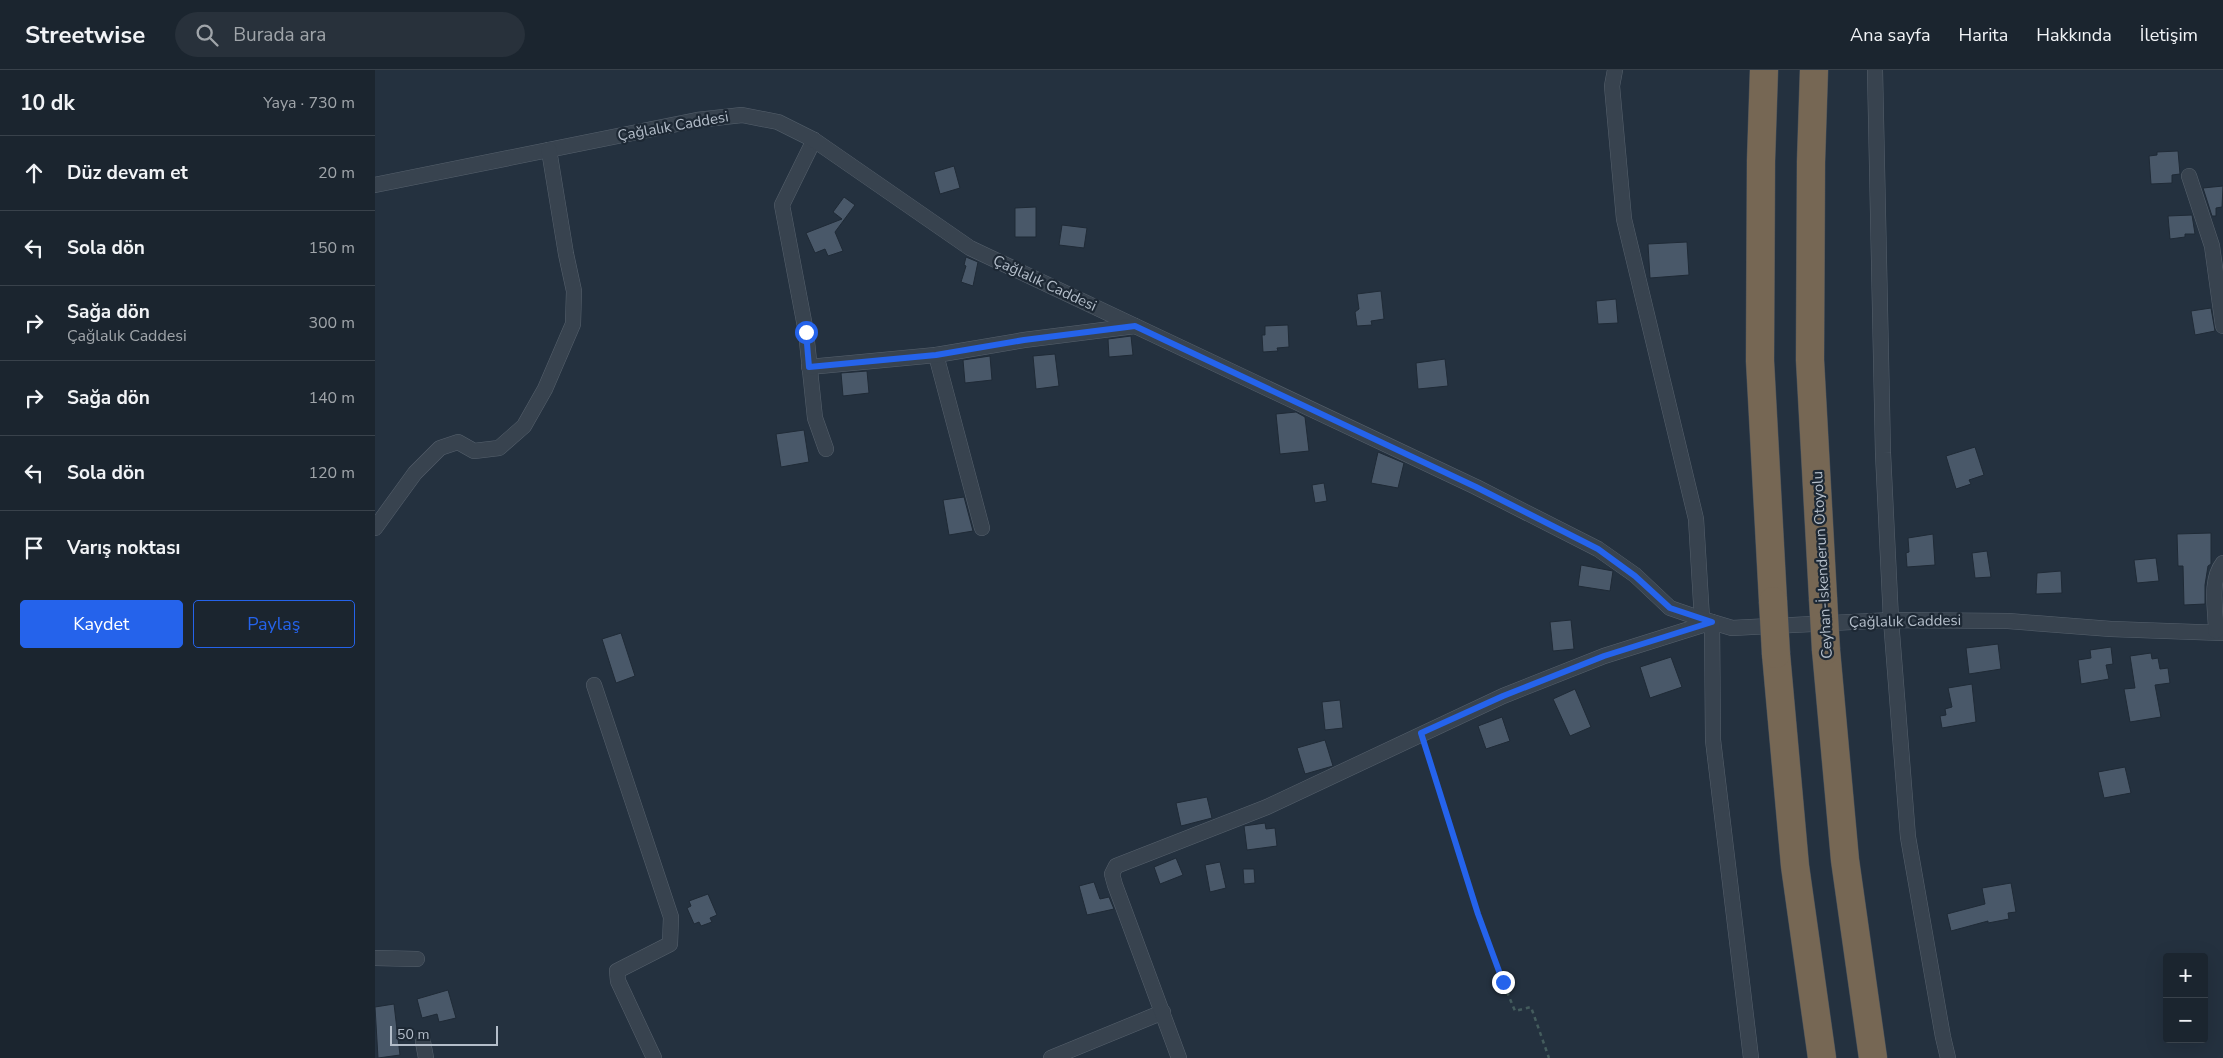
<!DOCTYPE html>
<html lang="tr">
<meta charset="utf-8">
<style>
body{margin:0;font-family:"Nunito Sans",sans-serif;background:#28313b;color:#f1f3f6}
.controls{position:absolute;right:15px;bottom:15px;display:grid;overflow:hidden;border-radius:5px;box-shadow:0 5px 20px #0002}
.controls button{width:45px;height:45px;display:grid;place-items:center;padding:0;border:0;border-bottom:1px solid #39424b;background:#1b252f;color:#f1f3f6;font:25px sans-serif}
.scale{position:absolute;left:15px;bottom:12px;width:108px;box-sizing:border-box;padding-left:5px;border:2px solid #b4beca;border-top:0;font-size:14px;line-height:18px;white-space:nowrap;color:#b4beca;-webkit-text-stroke:4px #1d2834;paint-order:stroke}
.stop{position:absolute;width:15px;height:15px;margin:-11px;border:4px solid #2563eb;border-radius:50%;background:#fff}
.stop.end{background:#2563eb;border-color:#fff;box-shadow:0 1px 5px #0008}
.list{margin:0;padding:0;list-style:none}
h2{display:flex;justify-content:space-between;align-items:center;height:65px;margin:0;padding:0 20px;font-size:21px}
h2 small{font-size:16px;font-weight:400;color:#a0a5aa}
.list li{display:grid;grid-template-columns:32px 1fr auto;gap:15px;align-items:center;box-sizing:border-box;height:75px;padding:0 20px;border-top:1px solid #39424b}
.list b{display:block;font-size:19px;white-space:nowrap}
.list p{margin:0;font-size:16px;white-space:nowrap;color:#a0a5aa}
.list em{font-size:16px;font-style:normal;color:#a0a5aa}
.actions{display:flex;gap:10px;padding:15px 20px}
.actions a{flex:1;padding:11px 0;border:1px solid #2563eb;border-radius:5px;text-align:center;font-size:18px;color:#2563eb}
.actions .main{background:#2563eb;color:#fff}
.icon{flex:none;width:28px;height:28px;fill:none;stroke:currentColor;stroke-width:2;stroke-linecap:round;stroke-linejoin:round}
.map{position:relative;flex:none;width:1848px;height:988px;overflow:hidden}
header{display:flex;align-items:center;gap:30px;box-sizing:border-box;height:70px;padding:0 25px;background:#1b252f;border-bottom:1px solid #39424b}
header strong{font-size:24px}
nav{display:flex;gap:28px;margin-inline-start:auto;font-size:18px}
.search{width:350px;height:45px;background:#28313b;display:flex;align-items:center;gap:12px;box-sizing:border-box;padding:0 18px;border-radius:28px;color:#a0a5aa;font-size:19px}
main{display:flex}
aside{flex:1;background:#1b252f}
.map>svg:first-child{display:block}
.building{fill:#495869;stroke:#1f2a36}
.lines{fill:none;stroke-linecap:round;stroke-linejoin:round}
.minor-casing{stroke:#56616d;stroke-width:16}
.motorway-casing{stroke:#434e5a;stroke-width:29}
.path{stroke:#445c5d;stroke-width:2.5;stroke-dasharray:4 4;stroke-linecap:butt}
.minor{stroke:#38434f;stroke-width:15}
.motorway{stroke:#766754;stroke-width:28}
.motorway-bridge-casing{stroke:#434e5a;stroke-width:29;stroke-linecap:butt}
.motorway-bridge{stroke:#766754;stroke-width:28}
.route{stroke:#2563eb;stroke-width:6}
.labels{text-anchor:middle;stroke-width:4.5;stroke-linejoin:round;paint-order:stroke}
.street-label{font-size:15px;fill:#b4beca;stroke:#1d2834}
</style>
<header>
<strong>Streetwise</strong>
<div class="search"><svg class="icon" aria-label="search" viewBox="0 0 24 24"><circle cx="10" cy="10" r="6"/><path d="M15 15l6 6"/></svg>Burada ara</div>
<nav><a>Ana sayfa</a><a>Harita</a><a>Hakkında</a><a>İletişim</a></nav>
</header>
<main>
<aside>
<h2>10 dk<small>Yaya · 730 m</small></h2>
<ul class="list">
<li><svg class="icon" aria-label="ahead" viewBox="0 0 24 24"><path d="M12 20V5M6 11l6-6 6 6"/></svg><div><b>Düz devam et</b></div><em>20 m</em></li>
<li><svg class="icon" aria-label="left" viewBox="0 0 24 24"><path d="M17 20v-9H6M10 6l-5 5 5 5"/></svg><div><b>Sola dön</b></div><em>150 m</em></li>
<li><svg class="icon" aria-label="right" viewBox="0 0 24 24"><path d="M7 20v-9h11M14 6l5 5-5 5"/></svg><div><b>Sağa dön</b><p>Çağlalık Caddesi</p></div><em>300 m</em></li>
<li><svg class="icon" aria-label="right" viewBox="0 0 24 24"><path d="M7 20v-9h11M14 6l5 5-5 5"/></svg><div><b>Sağa dön</b></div><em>140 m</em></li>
<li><svg class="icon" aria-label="left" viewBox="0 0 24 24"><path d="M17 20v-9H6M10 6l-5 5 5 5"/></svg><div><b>Sola dön</b></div><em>120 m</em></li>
<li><svg class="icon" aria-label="arrive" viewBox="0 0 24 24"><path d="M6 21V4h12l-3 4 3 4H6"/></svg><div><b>Varış noktası</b></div></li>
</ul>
<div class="actions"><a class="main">Kaydet</a><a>Paylaş</a></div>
</aside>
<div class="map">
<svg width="1848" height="988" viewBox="0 0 1848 988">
<rect width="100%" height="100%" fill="#24313f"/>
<g class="building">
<polygon points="1803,81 1805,104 1797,105 1797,113 1776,114 1774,86 1782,85 1782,82"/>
<polygon points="579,96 585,118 565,124 559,102"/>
<polygon points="1848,116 1847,137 1841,138 1841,146 1837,146 1828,118"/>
<polygon points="469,127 480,135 460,162 468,181 453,186 450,179 440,183 431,163 467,149 458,142"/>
<polygon points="661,137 661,167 640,167 640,138"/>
<polygon points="1817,145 1820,164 1810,164 1810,167 1795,169 1793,146"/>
<polygon points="687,155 712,158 709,178 684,175"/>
<polygon points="1312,172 1314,205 1275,208 1273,174"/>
<polygon points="591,187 603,192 598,216 586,212 591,196 589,195"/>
<polygon points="1006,221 1009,249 996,251 997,255 982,256 980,242 984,239 982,224"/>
<polygon points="1241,229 1243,253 1223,254 1221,231"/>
<polygon points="1836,238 1840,261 1820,265 1816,241"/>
<polygon points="913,255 914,277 902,278 903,281 888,282 887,265 890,265 890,256"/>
<polygon points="756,266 758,285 734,287 733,269"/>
<polygon points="680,284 684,316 661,319 658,286"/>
<polygon points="615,286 617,310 590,313 588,290"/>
<polygon points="1070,289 1073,316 1043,319 1041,293"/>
<polygon points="492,301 494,323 468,326 466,303"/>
<polygon points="921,342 930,347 934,381 905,384 901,344"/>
<polygon points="429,360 434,392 406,397 401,364"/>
<polygon points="1600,377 1609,405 1594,410 1596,414 1581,419 1571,386"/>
<polygon points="1003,382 1029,393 1023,418 996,413"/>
<polygon points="949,413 952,431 940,433 937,415"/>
<polygon points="589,427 598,461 574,465 568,430"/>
<polygon points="1836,463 1836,494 1833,496 1830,515 1830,534 1809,535 1808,496 1803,496 1802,464"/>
<polygon points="1558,464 1560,495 1532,497 1531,483 1534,482 1533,468"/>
<polygon points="1612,481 1616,507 1600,508 1597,483"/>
<polygon points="1781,488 1784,511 1762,513 1759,490"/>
<polygon points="1206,495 1238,501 1235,521 1203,516"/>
<polygon points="1686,501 1687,523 1661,524 1662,503"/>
<polygon points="1196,550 1199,579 1178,581 1175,552"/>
<polygon points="246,563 260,606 241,613 227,569"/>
<polygon points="1623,574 1626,599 1594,604 1591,578"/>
<polygon points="1736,577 1738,594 1731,595 1734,609 1706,614 1703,590 1716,588 1715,580"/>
<polygon points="1776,583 1777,589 1783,588 1785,599 1793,598 1795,613 1780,615 1786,647 1755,652 1749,619 1760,618 1755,586"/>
<polygon points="1296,587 1307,617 1275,628 1265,597"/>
<polygon points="1597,614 1601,652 1567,658 1565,646 1571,645 1570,639 1577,637 1573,618"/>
<polygon points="1200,619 1216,657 1195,666 1178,629"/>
<polygon points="965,630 968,658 950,660 947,632"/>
<polygon points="1127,647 1135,671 1111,679 1103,656"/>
<polygon points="950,670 958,696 930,704 922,678"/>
<polygon points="1750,697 1756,723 1729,728 1723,702"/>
<polygon points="832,727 837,748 806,756 801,733"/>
<polygon points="890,753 891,759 900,758 902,776 872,780 869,756"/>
<polygon points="801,788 808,805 785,814 779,797"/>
<polygon points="845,792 851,818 835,822 830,795"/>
<polygon points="868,799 879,799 880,813 869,814"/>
<polygon points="719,812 725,829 734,827 739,839 712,845 704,816"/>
<polygon points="1636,813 1641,842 1633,843 1634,849 1613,853 1613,851 1576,861 1572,844 1610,834 1607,818"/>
<polygon points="333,824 342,845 335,848 337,852 326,856 324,852 319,854 312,838 316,836 314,831"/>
<polygon points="73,920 81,948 64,952 62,944 47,948 42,929"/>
<polygon points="19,934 25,985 3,988 0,937"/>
</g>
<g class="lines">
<g class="minor-casing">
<g id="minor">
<polyline points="1240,0 1237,16 1249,149 1321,449 1327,549"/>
<polyline points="1500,0 1508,383 1516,550 1533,767 1568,967 1573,988"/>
<polyline points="439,70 407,135 431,262 440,348 451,379"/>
<polyline points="1814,106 1837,176 1848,256"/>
<polyline points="0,115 322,50 367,45 403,52 439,70 595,178 1101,417 1223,479 1260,505 1295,538 1327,549 1357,558 1516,550 1633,551 1736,559 1848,563"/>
<polyline points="561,285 607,458"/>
<polyline points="434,297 561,285 649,270 760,256"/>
<polyline points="0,458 40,403 65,378 83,372 99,381 124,378 149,356 170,319 198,254 199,221 191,184 174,80"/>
<path d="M 1841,561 C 1841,540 1834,511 1848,493"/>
<polyline points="219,615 296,847 295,874 242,901 243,911 279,988"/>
<polyline points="0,888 42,889"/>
<polyline points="48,972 51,988"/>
<polyline points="676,988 788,942"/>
<polyline points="804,988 740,815 737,804 741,796 892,737 1128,626 1229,586 1337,552 1338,670 1376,988"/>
</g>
</g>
<g class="motorway-casing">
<g id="motorway">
<polyline points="1389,0 1386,91 1385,291 1398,531"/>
<polyline points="1439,0 1436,92 1435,290 1448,528"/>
<polyline points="1451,580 1470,790 1498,988"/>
<polyline points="1401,584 1420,796 1447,988"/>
</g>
</g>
<path class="path" d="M 1051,679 C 1080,766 1104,856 1140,941 L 1156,937 L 1174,988"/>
<use href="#minor" class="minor"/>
<use href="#motorway" class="motorway"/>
<g class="motorway-bridge-casing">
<g id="motorway-bridge">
<polyline points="1448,528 1451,580"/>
<polyline points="1398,531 1401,584"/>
</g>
</g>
<use href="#motorway-bridge" class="motorway-bridge"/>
</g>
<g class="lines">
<polyline class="route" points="431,262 434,297 561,285 649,270 760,256 1101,417 1223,479 1260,506 1295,538 1337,552 1229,586 1128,626 1046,663 1103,844 1128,912"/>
</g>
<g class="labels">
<g class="street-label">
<text transform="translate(298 56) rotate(-10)" y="5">Çağlalık Caddesi</text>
<text transform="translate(670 213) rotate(25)" y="5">Çağlalık Caddesi</text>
<text transform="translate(1447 495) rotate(-93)" y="5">Ceyhan-İskenderun Otoyolu</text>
<text transform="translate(1530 551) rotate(-1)" y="5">Çağlalık Caddesi</text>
</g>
</g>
</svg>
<div class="controls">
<button>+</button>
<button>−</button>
</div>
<div class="scale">50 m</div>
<div class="stop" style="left:431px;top:262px"></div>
<div class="stop end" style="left:1128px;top:912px"></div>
</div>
</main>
